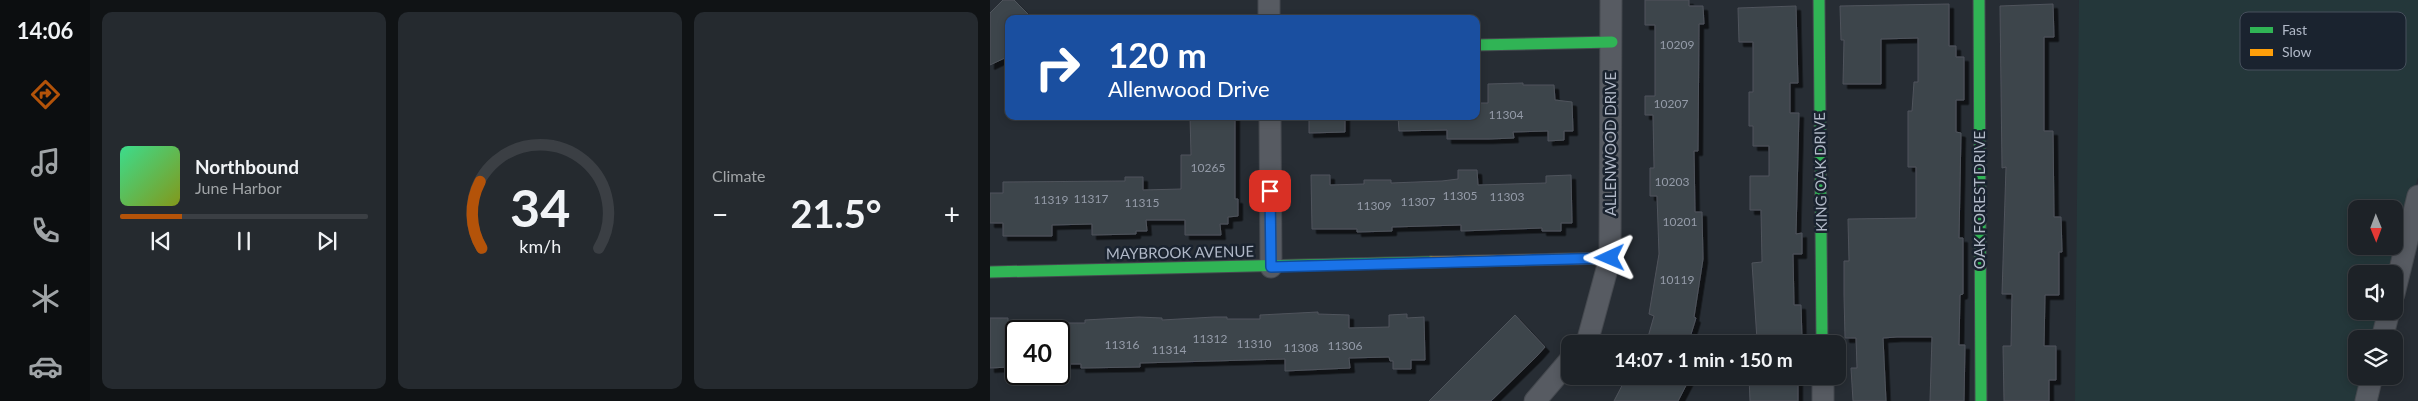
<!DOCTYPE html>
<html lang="en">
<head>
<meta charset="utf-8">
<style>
  body { margin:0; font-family:Lato,sans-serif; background:#252a2f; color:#f1f3f6; height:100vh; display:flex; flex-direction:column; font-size:19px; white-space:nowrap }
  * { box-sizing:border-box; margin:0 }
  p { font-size:16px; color:#a0a4a7 }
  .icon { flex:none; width:28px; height:28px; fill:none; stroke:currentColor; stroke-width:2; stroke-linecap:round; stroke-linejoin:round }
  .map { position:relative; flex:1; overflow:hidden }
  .side { display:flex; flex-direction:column; gap:12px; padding:12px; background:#101315; width:900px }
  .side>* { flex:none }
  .top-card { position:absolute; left:15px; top:15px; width:475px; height:105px; border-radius:10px; box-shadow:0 2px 8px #0003,0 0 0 1px #3b3f44; background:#1a4fa0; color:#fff; overflow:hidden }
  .needle { width:32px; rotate:179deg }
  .fabs { position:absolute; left:1358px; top:200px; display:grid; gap:10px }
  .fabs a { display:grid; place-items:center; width:55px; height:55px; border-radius:10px; background:#1d2227; box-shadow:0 2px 8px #0003,0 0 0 1px #3b3f44; font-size:25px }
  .speed { position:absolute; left:15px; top:320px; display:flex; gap:10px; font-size:25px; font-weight:700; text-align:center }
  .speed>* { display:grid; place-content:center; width:65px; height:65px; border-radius:50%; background:#1d2227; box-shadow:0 2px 8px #0003,0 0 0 1px #3b3f44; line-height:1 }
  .speed .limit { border:2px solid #111; border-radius:8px; background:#fff; color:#111 }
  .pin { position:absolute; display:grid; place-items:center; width:42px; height:42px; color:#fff; margin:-21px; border-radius:10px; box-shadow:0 2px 8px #0006 }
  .me { position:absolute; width:55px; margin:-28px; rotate:269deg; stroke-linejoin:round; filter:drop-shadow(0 0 4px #0008) }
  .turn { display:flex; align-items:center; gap:18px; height:105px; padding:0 20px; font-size:22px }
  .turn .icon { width:65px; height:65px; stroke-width:2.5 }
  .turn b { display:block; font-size:35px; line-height:42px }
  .big { font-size:38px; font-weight:700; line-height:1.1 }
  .side .card { flex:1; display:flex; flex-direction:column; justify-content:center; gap:8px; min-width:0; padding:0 18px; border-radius:10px; background:#252a2f }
  .side .dial { align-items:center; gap:0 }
  .dial svg { height:130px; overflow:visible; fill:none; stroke:#3b3f44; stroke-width:7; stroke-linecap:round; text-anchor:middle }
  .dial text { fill:#f1f3f6; stroke:none }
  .song { display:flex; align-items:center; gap:15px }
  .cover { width:60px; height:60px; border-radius:8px; background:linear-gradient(135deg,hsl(150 70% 55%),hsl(70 70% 35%)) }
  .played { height:5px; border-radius:2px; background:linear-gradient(90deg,#b45309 25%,#3b3f44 25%) }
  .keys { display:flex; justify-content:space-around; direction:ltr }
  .heat { display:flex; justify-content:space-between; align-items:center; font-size:28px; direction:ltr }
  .side .tiles { flex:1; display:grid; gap:12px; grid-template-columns:repeat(3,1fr) }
  .trip { position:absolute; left:571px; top:335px; width:285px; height:50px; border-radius:10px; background:#1d2227; box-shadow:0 2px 8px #0003,0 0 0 1px #3b3f44; font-weight:700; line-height:50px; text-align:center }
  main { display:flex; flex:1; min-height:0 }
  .tab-bar { display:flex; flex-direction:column; width:90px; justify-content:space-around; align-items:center; background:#0c0e10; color:#a0a4a7 }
  .tab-bar .icon { width:35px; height:35px }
  .tab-bar .selected { color:#b45309 }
  .tab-bar b { font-size:22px; color:#f1f3f6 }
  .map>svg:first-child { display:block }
  .green { fill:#24373a; fill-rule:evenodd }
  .building { fill:#3e444b; stroke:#4f545c; filter:url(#shadow) }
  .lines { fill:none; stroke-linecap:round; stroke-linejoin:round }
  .street-casing { stroke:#45494f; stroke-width:23 }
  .fast-casing { stroke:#45494f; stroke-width:13 }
  .slow-casing { stroke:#45494f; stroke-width:13 }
  .street { stroke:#575b62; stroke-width:21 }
  .fast { stroke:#30b455; stroke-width:11 }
  .slow { stroke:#ff9f0a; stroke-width:11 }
  .route-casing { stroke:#114b97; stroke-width:12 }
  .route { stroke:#1a73e8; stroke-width:9 }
  .labels { text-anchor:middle; stroke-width:5; stroke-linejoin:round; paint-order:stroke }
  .number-label { font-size:12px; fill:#949ba8 }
  .street-label { font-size:15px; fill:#b0b8c7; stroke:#1a232f }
  .key { fill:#1a232f; stroke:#47505d; stroke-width:1 }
  .key-label { font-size:14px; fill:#b0b8c7 }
</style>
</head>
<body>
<main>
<nav class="tab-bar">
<b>14:06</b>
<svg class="icon selected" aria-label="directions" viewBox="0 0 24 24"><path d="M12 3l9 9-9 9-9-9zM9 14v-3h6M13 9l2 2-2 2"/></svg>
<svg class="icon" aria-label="music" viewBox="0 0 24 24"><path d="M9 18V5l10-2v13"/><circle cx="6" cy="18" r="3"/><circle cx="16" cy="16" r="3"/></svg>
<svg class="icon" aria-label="phone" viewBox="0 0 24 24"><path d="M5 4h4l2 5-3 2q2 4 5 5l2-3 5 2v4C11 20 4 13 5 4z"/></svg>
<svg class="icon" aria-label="climate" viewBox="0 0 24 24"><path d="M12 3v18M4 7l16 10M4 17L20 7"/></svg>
<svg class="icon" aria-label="car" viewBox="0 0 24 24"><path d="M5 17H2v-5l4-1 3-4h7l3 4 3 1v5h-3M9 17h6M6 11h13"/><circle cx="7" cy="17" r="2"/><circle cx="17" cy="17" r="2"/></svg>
</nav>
<section class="side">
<div class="tiles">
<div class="card">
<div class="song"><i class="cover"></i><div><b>Northbound</b><p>June Harbor</p></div></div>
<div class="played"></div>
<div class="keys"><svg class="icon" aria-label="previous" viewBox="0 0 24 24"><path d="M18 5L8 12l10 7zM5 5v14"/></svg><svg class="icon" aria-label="pause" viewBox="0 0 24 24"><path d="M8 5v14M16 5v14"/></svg><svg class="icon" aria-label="next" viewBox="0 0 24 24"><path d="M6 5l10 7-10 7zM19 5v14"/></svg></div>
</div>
<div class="card dial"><svg viewBox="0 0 100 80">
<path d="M14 69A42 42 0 1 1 86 69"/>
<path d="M14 69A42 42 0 0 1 13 28" stroke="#b45309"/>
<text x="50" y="56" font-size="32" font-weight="700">34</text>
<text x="50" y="72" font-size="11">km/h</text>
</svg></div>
<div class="card"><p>Climate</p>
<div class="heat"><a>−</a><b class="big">21.5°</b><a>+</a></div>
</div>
</div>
</section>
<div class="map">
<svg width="1428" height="401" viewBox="0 0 1428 401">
  <defs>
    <filter id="shadow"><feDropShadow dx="4.5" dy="4.5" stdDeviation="0" flood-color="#0009"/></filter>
  </defs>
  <rect width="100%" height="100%" fill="#272d34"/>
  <path class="green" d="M1089,0H1428V177L1401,274H1366V311H1390L1383,339H1366V376H1372L1365,401H1085ZM1366,209H1404V246H1366Z"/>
  <g class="building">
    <polygon points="13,0 24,0 43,19 19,19 19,56 0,65 0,13"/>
    <polygon points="655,0 699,0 699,6 713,6 714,24 709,24 708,151 704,151 705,212 712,212 713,259 704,317 706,318 698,344 681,344 658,337 664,316 659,314 669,254 667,196 660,196 660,168 664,168 663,115 655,115 655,96 665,96 665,25 655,25"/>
    <polygon points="959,4 959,46 966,46 966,57 974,57 974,100 966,100 966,132 971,133 969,238 973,238 973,294 970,295 969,345 975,345 974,401 940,401 942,337 907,337 893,338 896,401 863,401 861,368 867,368 866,338 855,338 854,295 854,261 859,261 858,219 926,218 926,167 918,167 918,111 922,111 924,82 928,82 928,38 891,39 891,84 853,84 854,40 851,40 850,6"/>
    <polygon points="1063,4 1064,37 1054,37 1054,131 1063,131 1064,217 1071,217 1072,252 1069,252 1069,295 1055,295 1054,346 1066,346 1066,380 1059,380 1059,401 1014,401 1013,346 1021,346 1022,294 1012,294 1016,167 1012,168 1010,6"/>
    <polygon points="806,6 808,83 800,83 800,113 809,113 806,234 812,233 812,254 803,254 804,305 811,305 812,339 767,340 762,263 772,262 771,210 760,210 760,176 779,176 779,146 763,146 763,126 759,126 759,92 763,92 763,42 749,42 748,8"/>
    <polygon points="533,83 533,85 564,85 565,100 582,102 583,131 574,131 574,140 558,141 558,131 523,132 524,138 499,139 457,139 457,130 409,131 408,116 486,116 486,103 498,103 498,84"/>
    <polygon points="200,116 245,116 245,199 248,199 248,216 238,217 238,224 230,224 231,235 195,235 195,220 156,220 157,231 146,231 146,234 102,235 102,224 62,225 62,236 13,236 13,223 0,223 0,193 13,193 13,182 135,181 135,177 153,177 153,190 191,189 191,155 201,155"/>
    <polygon points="319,116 355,116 355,132 319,133"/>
    <polygon points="468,170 487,170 488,185 556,183 556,176 581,175 582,223 571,223 571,231 552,231 552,228 471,231 471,225 402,227 402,231 367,232 367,229 322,229 321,175 340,175 340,185 374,184 374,180 401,180 401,183 452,181 468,179"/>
    <polygon points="328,312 328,314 359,315 359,328 399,327 399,315 417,314 417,318 434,317 435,360 421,360 421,369 403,369 403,361 400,361 399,357 359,358 360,368 295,371 295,359 150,363 150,367 91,368 91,364 73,364 72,323 95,323 95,320 149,317 172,318 172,320 224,317 237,317 237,319 270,319 270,315"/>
    <polygon points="525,315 555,347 547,356 501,401 439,401"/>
    <polygon points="0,318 18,318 19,367 0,368"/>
    <polygon points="637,376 701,376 688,401 624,401"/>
    <polygon points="759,376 808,376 808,401 760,401"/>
  </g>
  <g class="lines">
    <g class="street-casing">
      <g id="street">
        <polyline points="279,0 279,19"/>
        <polyline points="280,116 281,267"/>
        <polyline points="1404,294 1428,196"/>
        <polyline points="1392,339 1399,311"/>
        <polyline points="595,344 598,339 620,258 621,0"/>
        <polyline points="833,376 833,401"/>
        <polyline points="545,401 580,360"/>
        <polyline points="1376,401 1382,376"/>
      </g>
    </g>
    <g class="fast-casing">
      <g id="fast">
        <polyline points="829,0 832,344"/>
        <polyline points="989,0 991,401"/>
        <polyline points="486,45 622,42"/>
        <polyline points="0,272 441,262"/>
      </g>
    </g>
    <g class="slow-casing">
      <polyline id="slow" points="441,262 620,258"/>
    </g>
    <use href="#street" class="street"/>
    <use href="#fast" class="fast"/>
    <use href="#slow" class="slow"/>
  </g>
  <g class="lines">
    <g class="route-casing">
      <polyline id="route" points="280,191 281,267 620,258"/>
    </g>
    <use href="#route" class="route"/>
  </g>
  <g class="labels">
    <g class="number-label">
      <text x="687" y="49">10209</text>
      <text x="681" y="108">10207</text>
      <text x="516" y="119">11304</text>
      <text x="218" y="172">10265</text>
      <text x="682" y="186">10203</text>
      <text x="470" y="200">11305</text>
      <text x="517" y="201">11303</text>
      <text x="101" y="203">11317</text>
      <text x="61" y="204">11319</text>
      <text x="428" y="206">11307</text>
      <text x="152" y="207">11315</text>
      <text x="384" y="210">11309</text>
      <text x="690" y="226">10201</text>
      <text x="687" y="284">10119</text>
      <text x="220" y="343">11312</text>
      <text x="264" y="348">11310</text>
      <text x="132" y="349">11316</text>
      <text x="355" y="350">11306</text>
      <text x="311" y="352">11308</text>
      <text x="179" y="354">11314</text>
    </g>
    <g class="street-label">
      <text transform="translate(621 144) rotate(-90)" y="5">ALLENWOOD DRIVE</text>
      <text transform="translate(831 172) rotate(-91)" y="5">KING OAK DRIVE</text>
      <text transform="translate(990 200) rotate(-90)" y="5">OAK FOREST DRIVE</text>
      <text transform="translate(190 253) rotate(-1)" y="5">MAYBROOK AVENUE</text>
    </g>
  </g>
  <rect x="1250" y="12" width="166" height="58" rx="8" class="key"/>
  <rect x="1260" y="27" width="23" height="6" fill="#30b455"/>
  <rect x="1260" y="49" width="23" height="7" fill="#ff9f0a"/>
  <g class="key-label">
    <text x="1292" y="35">Fast</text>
    <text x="1292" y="57">Slow</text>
  </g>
</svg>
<div class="fabs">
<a><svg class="needle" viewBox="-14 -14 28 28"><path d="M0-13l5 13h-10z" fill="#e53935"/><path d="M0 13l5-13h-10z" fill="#a0a4a7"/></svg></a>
<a><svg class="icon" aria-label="sound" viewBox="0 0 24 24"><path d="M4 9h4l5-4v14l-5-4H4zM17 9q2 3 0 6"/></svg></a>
<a><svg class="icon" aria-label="layers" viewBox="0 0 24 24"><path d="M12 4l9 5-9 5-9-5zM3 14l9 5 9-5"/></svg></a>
</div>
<div class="speed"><div class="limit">40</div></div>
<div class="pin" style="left:280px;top:191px;background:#d93025"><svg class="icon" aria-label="arrive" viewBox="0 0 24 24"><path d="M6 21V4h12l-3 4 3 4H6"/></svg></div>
<svg class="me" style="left:620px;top:258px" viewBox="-20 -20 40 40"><path d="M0-17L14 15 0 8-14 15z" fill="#1a73e8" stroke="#fff" stroke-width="4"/></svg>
<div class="trip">14:07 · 1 min · 150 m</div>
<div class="top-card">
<div class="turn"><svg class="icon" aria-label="right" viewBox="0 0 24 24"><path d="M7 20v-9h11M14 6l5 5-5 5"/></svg><div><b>120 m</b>Allenwood Drive</div></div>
</div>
</div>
</main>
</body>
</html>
